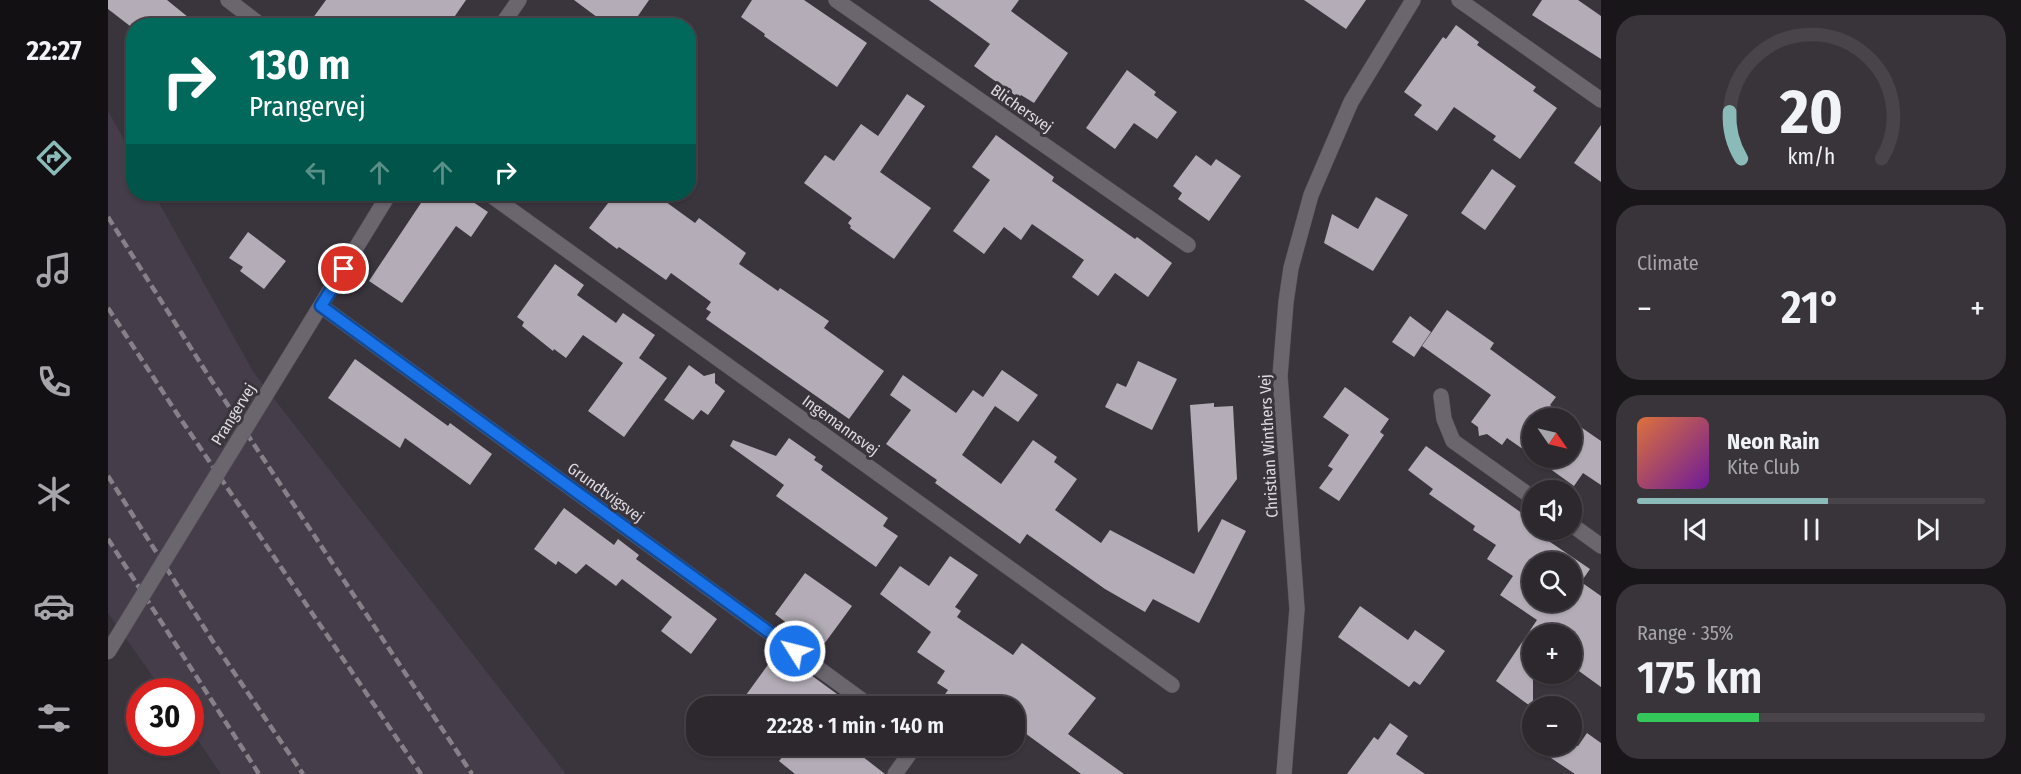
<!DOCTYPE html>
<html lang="en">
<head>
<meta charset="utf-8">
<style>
  body { margin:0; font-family:"Fira Sans Condensed",sans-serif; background:#38343a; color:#f1f3f6; height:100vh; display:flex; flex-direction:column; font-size:22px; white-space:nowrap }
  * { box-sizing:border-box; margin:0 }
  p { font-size:20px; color:#a6a6aa }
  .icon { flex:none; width:33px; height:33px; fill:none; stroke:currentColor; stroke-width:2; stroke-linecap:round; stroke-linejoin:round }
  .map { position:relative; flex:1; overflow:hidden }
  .panel { display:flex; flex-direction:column; gap:15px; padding:15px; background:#181619; width:420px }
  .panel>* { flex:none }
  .top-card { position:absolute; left:18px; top:18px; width:570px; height:183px; border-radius:24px; box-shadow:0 2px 4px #0004,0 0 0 2px #48444a; background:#00695c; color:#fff; overflow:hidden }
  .needle { width:39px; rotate:124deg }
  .tools { position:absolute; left:1414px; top:408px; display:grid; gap:12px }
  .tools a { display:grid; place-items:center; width:60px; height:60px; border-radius:50%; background:#2c282e; box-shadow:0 2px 4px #0004,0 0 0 2px #48444a; font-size:30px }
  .speed { position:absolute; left:18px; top:678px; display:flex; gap:12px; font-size:30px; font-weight:700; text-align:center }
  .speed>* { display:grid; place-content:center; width:78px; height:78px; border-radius:50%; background:#2c282e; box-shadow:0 2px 4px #0004,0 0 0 2px #48444a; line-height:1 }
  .speed .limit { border:9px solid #d22; background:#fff; color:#111 }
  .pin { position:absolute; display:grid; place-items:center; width:51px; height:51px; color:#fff; margin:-26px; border:3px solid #fff; border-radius:50%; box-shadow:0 2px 6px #0007 }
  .me { position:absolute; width:66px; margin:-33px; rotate:306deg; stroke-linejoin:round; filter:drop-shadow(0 0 4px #0008) }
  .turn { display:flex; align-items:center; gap:21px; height:126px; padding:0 24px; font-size:27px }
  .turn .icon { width:78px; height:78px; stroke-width:2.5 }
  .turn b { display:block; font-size:42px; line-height:51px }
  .lanes { display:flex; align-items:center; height:57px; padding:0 24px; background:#0003; justify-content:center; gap:30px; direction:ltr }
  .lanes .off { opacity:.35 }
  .big { font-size:45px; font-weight:600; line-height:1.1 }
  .panel .tile { flex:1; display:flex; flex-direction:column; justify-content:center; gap:9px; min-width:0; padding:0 21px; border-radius:24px; background:#38343a }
  .panel .dial { align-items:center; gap:0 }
  .dial svg { height:156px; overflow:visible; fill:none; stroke:#48444a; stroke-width:7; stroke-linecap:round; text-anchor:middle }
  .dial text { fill:#f1f3f6; stroke:none }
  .song { display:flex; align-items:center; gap:18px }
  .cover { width:72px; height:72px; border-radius:9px; background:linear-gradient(135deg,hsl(20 70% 55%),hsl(280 70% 35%)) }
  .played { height:6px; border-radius:3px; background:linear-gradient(90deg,#8bbbb9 55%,#48444a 55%) }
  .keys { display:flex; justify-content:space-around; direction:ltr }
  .heat { display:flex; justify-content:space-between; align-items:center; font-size:33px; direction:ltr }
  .charge { height:9px; border-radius:4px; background:linear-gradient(90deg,#34c759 35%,#48444a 0) }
  .trip { position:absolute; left:578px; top:696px; width:339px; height:60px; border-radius:24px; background:#2c282e; box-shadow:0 2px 4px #0004,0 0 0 2px #48444a; font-weight:600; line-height:60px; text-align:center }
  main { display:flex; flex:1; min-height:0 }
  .menu { display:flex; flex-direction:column; width:108px; justify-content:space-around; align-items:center; background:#121012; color:#a6a6aa }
  .menu .icon { width:42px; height:42px }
  .menu .active { color:#8bbbb9 }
  .menu b { font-size:27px; color:#f1f3f6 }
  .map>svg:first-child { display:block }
  .built { fill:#463d4a }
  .building { fill:#b4adb7; fill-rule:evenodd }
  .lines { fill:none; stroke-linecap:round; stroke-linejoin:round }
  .minor-casing { stroke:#565159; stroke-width:16 }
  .minor { stroke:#6b656e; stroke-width:15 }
  .rail { stroke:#868188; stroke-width:4.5; stroke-dasharray:9 4.5; stroke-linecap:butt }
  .minor-bridge-casing { stroke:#565159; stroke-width:16; stroke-linecap:butt }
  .minor-bridge { stroke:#6b656e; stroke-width:15 }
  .route-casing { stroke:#114b97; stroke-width:15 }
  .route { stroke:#1a73e8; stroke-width:10 }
  .labels { text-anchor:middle; stroke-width:6; stroke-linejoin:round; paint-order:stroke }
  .street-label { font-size:16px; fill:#dfdbe0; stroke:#3a353d }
</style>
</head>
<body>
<main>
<nav class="menu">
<b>22:27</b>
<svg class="icon active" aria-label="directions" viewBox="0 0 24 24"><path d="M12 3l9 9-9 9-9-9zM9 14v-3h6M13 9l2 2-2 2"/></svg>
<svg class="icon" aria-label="music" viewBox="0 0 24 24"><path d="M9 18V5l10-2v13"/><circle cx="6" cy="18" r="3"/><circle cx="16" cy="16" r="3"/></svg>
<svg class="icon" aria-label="phone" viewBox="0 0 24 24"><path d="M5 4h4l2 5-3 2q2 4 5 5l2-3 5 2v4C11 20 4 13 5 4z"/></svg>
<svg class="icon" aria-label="climate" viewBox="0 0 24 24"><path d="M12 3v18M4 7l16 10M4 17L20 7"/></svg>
<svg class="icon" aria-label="car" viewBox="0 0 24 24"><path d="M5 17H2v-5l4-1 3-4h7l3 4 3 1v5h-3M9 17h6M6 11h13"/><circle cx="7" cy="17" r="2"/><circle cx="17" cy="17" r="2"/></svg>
<svg class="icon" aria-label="filters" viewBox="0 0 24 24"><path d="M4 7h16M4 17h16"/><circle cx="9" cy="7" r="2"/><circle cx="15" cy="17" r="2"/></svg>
</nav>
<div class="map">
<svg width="1493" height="774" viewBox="0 0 1493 774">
  <rect width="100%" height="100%" fill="#3a353d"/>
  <polygon class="built" points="0,111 25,156 26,194 46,194 146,373 458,774 113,774 83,730 82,692 55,691 0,613"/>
  <g class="building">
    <polygon points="0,0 59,0 91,26 22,26 0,9"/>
    <polygon points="218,0 358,0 340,26 199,26"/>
    <polygon points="466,0 541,0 523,26 501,26"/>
    <polygon points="644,0 696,0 759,43 729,87 656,36 657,34 633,17"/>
    <polygon points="821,0 911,0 903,11 960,53 926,103 913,95 911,98 866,66 882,44"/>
    <polygon points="1196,0 1258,0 1238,29"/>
    <polygon points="1434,0 1470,0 1493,16 1493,59 1424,15"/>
    <polygon points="1348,25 1371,42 1369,45 1428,87 1425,91 1449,108 1412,159 1385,140 1388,136 1346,107 1329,131 1306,115 1314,105 1296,92 1335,37 1338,39"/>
    <polygon points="1019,70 1048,92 1046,95 1069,112 1049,139 1026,123 1007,149 978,128"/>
    <polygon points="799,94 817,106 772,172 823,208 786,259 742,228 743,226 740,223 744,218 696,183 717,155 726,161 753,124 770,136"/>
    <polygon points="1493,125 1493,182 1466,163"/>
    <polygon points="888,135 946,177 944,181 1027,239 1029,237 1064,263 1040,297 1007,273 990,296 964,277 976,260 924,224 913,240 896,227 876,254 845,231 882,180 864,167"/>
    <polygon points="1088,155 1103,166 1108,159 1133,176 1101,221 1070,199 1074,193 1065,186"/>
    <polygon points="1384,169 1408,186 1377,230 1353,213"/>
    <polygon points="319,194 353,194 380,212 363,237 348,226 294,303 261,281"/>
    <polygon points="507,194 547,194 587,223 591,218 638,253 631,264 670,291 672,288 721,321 716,328 776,371 741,419 598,319 603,312 598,309 603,302 563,273 558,280 511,247 509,249 481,228"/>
    <polygon points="1268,197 1300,215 1265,271 1216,243 1224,214 1250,229"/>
    <polygon points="140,232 178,261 156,289 132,271 135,267 121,258"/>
    <polygon points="447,264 476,285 469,295 508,323 515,313 547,335 531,358 559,378 516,437 480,411 515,363 475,335 458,358 446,349 445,351 414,326 416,322 409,317"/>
    <polygon points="1339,310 1386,343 1382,349 1448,397 1442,405 1461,418 1425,418 1425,456 1399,438 1394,445 1379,434 1371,436 1370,427 1363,422 1383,395 1314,346"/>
    <polygon points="1302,316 1323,332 1306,357 1284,342"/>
    <polygon points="247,359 340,426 342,423 384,454 362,485 297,438 292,448 220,398"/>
    <polygon points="1030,361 1069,379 1044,430 997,407 1009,383 1018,387"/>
    <polygon points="581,365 596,376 607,373 607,383 617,391 600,415 593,410 585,420 556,400"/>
    <polygon points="894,370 930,395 910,422 887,406 854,455 893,484 925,440 949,457 946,462 969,479 947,510 993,543 1002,530 1086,574 1114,519 1138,531 1091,623 1045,599 1037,612 997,589 919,534 912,544 827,483 829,480 778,444 803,410 782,395 795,375 848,413 865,390 875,397"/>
    <polygon points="1237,387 1281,419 1272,432 1276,435 1231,501 1211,488 1225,469 1220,466 1241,435 1215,417"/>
    <polygon points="1106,403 1106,407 1125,406 1129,479 1090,533 1082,405"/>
    <polygon points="1464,421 1493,441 1493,485 1475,473 1466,486 1427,458 1464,458"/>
    <polygon points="681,438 708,457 706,460 715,466 713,470 780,518 775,526 790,536 768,567 668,496 676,485 622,446 625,440 668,456"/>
    <path d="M1318,446L1421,518L1417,525L1482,569L1473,582L1493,596V687L1464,666V634H1425V708L1388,681L1429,620L1392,595L1405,576L1379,559L1388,545L1365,530L1367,526L1321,494L1325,489L1300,470ZM1425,562H1464V602H1425Z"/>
    <polygon points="456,508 506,545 510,539 531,555 528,559 609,619 583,654 553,631 564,617 514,579 508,586 478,564 468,574 450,561 448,565 426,549"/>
    <polygon points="842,556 870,575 847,607 853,611 849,617 905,655 914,643 988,698 960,734 1016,774 973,774 906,725 906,706 880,706 874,702 871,706 829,706 840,690 829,683 837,671 809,652 823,632 772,594 792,566 821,586"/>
    <polygon points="697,573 744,606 708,655 681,635 685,628 667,614"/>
    <polygon points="1252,606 1300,640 1307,630 1337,651 1312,685 1306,681 1301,687 1230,637"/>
    <polygon points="670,651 729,694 720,706 654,706 638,695"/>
    <polygon points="1282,723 1300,736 1288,754 1317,774 1239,774 1266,737 1270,740"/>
    <polygon points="1479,733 1493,743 1493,774 1467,774 1425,746 1470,746"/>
    <polygon points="683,746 741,746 777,774 687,774 671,761"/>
  </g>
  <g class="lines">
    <g class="minor-casing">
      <g id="minor">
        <polyline points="120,0 154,26"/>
        <polyline points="728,0 1080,245"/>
        <polyline points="1351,0 1493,100"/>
        <polyline points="393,26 411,0"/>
        <polyline points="381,194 1064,685"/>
        <polyline points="213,306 762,706"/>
        <polyline points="188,346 281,194"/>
        <polyline points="1333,396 1336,419 1345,441 1425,498"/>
        <polyline points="1464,525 1493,546"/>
        <polyline points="787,774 807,746"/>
        <polyline points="1176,774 1189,609 1172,376 1178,302 1183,268 1203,195 1243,102 1305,0"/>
      </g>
    </g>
    <use href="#minor" class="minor"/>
    <g class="rail">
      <polyline points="0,217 100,375 364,774"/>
      <polyline points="0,308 70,415 313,774"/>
      <polyline points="0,476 104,640 195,774"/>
      <polyline points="0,539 151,774"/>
    </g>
    <g class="minor-bridge-casing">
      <polyline id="minor-bridge" points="0,652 188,346"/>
    </g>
    <use href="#minor-bridge" class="minor-bridge"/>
  </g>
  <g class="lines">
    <g class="route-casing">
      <polyline id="route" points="236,269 213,306 687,651"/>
    </g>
    <use href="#route" class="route"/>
  </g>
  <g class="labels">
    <g class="street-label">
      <text transform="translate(914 108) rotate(35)" y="6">Blichersvej</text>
      <text transform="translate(125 414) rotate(-58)" y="6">Prangervej</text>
      <text transform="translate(733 425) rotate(36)" y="6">Ingemannsvej</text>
      <text transform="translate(1160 446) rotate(-93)" y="6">Christian Winthers Vej</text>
      <text transform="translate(498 492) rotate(36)" y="6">Grundtvigsvej</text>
    </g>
  </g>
</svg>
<div class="tools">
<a><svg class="needle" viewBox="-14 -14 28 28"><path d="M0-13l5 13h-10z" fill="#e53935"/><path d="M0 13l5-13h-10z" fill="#a6a6aa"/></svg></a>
<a><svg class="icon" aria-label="sound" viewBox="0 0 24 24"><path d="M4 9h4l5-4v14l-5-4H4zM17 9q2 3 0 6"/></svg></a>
<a><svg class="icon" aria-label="search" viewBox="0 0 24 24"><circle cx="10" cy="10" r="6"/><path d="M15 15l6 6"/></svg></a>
<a>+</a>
<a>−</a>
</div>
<div class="speed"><div class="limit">30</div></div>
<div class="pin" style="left:236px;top:269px;background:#d93025"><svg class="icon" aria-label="arrive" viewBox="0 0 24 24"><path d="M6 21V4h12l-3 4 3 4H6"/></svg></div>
<svg class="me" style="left:687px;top:651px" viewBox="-20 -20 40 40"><circle r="17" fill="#1a73e8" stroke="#fff" stroke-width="3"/><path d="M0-11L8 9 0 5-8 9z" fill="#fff"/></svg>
<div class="trip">22:28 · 1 min · 140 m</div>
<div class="top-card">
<div class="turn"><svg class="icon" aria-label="right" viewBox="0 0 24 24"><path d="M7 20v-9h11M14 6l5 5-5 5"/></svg><div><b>130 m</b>Prangervej</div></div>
<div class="lanes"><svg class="icon off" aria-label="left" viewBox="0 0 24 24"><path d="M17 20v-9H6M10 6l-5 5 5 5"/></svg><svg class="icon off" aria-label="ahead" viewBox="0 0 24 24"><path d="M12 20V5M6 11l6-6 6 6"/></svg><svg class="icon off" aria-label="ahead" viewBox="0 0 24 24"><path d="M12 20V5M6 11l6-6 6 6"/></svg><svg class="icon" aria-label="right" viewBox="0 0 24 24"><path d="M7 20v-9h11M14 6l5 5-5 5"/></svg></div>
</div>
</div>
<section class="panel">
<div class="tile dial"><svg viewBox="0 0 100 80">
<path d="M14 69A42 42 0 1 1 86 69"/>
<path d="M14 69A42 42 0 0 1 8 45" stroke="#8bbbb9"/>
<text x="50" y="56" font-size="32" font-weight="700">20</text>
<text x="50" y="72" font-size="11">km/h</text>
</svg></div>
<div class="tile"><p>Climate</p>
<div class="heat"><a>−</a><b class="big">21°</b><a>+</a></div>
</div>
<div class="tile">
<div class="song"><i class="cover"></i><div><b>Neon Rain</b><p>Kite Club</p></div></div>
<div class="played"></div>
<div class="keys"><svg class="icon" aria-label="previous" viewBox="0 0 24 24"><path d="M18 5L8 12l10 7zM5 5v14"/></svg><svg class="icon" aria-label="pause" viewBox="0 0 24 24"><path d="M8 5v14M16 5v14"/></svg><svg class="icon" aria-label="next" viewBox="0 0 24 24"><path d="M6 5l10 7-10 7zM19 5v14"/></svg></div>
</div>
<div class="tile"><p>Range · 35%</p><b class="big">175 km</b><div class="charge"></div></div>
</section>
</main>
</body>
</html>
